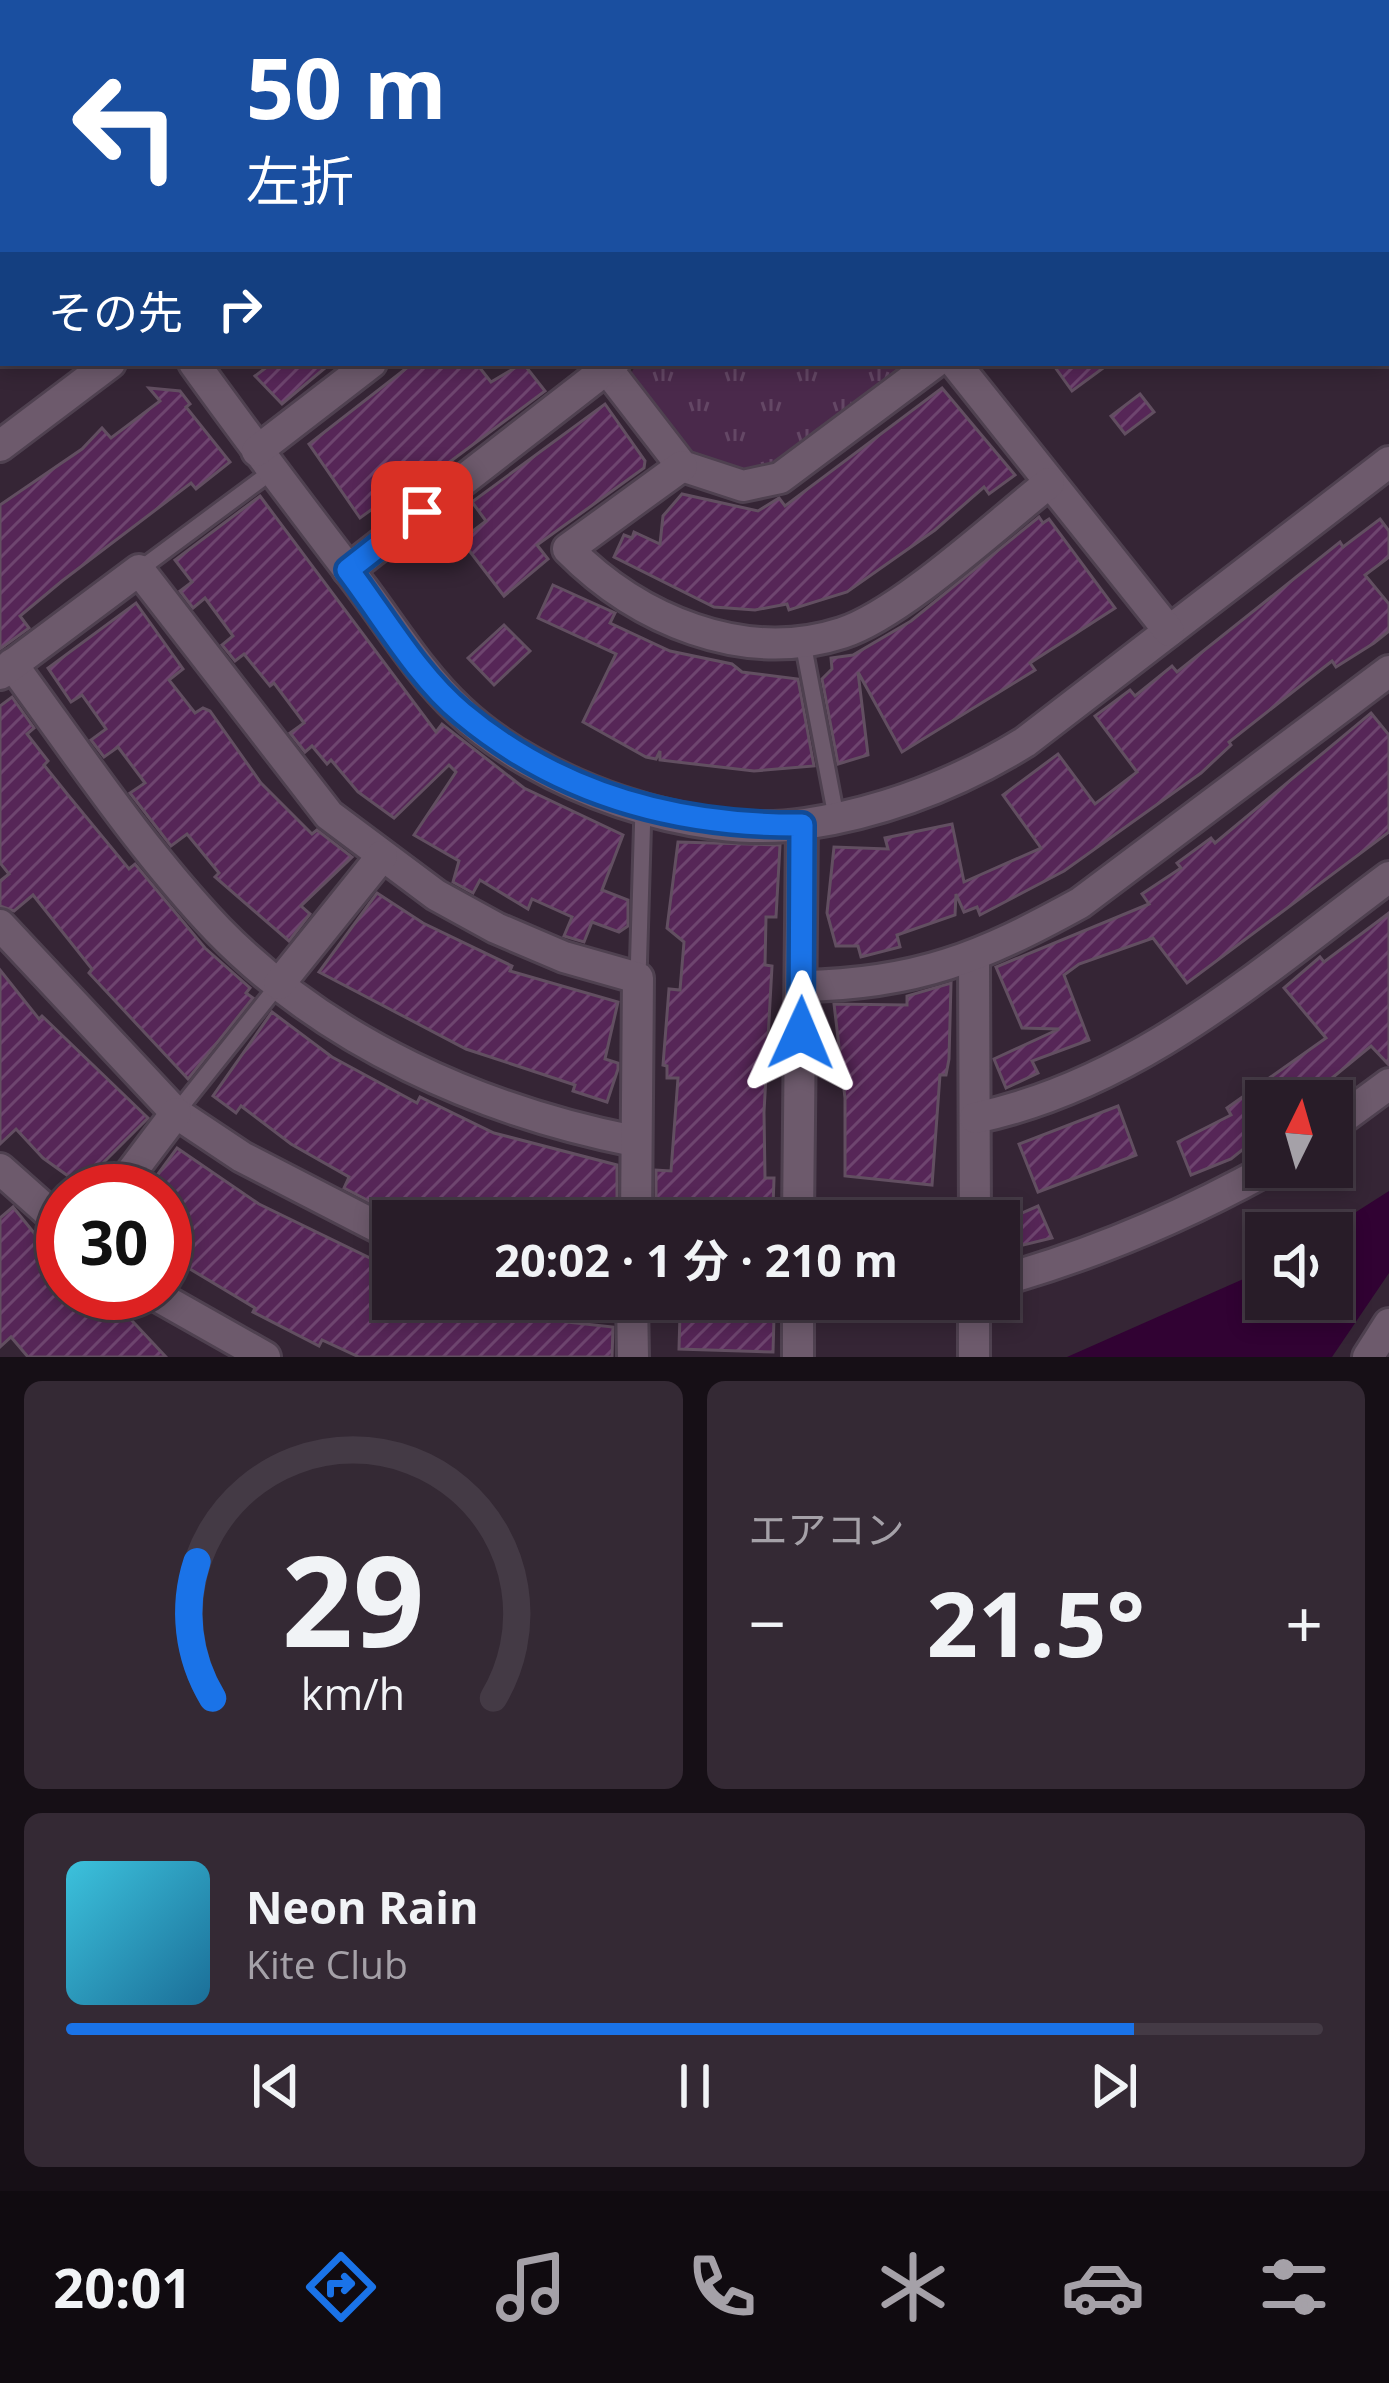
<!DOCTYPE html>
<html lang="ja">
<head>
<meta charset="utf-8">
<style>
  body { margin:0; font-family:"Open Sans","Noto Sans JP",sans-serif; background:#342934; color:#f1f3f6; height:100vh; display:flex; flex-direction:column; font-size:45px; white-space:nowrap }
  * { box-sizing:border-box; margin:0 }
  p { font-size:39px; color:#a5a1a8 }
  .icon { flex:none; width:66px; height:66px; fill:none; stroke:currentColor; stroke-width:2; stroke-linecap:round; stroke-linejoin:round }
  .map { position:relative; height:1357px; overflow:hidden }
  .side { display:flex; flex-direction:column; gap:24px; padding:24px; background:#160f16; flex:1 }
  .side>* { flex:none }
  .top-card { position:absolute; left:0px; top:0px; width:1389px; height:366px; box-shadow:0 6px 18px #0003,0 0 0 3px #443a45; background:#1a4fa0; color:#fff; overflow:hidden }
  .needle { width:78px; rotate:5deg }
  .controls { position:absolute; left:1245px; top:1080px; display:grid; gap:24px }
  .controls a { display:grid; place-items:center; width:108px; height:108px; border-radius:0px; background:#281c28; box-shadow:0 6px 18px #0003,0 0 0 3px #443a45; font-size:60px }
  .speed { position:absolute; left:36px; top:1164px; display:flex; gap:24px; font-size:60px; font-weight:700; text-align:center }
  .speed>* { display:grid; place-content:center; width:156px; height:156px; border-radius:50%; background:#281c28; box-shadow:0 6px 18px #0003,0 0 0 3px #443a45; line-height:1 }
  .speed .limit { border:18px solid #d22; background:#fff; color:#111 }
  .pin { position:absolute; display:grid; place-items:center; width:102px; height:102px; color:#fff; margin:-51px; border-radius:24px; box-shadow:0 6px 18px #0006 }
  .me { position:absolute; width:132px; margin:-66px; rotate:1deg; stroke-linejoin:round; filter:drop-shadow(0 0 9px #0008) }
  .turn { display:flex; align-items:center; gap:42px; height:252px; padding:0 48px; font-size:54px }
  .turn .icon { width:156px; height:156px; stroke-width:2.5 }
  .turn b { display:block; font-size:84px; line-height:102px }
  .then { display:flex; align-items:center; height:114px; padding:0 48px; background:#0003; gap:24px; font-size:45px }
  .big { font-size:90px; font-weight:700; line-height:1.1 }
  .side .card { flex:1; display:flex; flex-direction:column; justify-content:center; gap:18px; min-width:0; padding:0 42px; border-radius:18px; background:#342934 }
  .side .dial { align-items:center; gap:0 }
  .dial svg { height:312px; overflow:visible; fill:none; stroke:#443a45; stroke-width:7; stroke-linecap:round; text-anchor:middle }
  .dial text { fill:#f1f3f6; stroke:none }
  .song { display:flex; align-items:center; gap:36px }
  .cover { width:144px; height:144px; border-radius:18px; background:linear-gradient(135deg,hsl(190 70% 55%),hsl(200 70% 35%)) }
  .played { height:12px; border-radius:6px; background:linear-gradient(90deg,#1a73e8 85%,#443a45 85%) }
  .keys { display:flex; justify-content:space-around; direction:ltr }
  .heat { display:flex; justify-content:space-between; align-items:center; font-size:66px; direction:ltr }
  .side .tiles { flex:1; display:grid; gap:24px; grid-template-columns:1fr 1fr }
  .card:last-child { grid-column:span 2 }
  .trip { position:absolute; left:372px; top:1200px; width:648px; height:120px; border-radius:0px; background:#281c28; box-shadow:0 6px 18px #0003,0 0 0 3px #443a45; font-weight:700; line-height:120px; text-align:center }
  .tabs { display:flex; height:192px; justify-content:space-around; align-items:center; background:#100b10; color:#a5a1a8 }
  .tabs .icon { width:84px; height:84px }
  .tabs .on { color:#1a73e8 }
  .tabs b { font-size:54px; color:#f1f3f6 }
  .map>svg:first-child { display:block }
  .park { fill:url(#park-tufts) }
  .water { fill:#310233 }
  .building { fill:url(#building-hatch); stroke:#624f61; stroke-width:3 }
  .lines { fill:none; stroke-linecap:round; stroke-linejoin:round }
  .lane-casing { stroke:#4f4150; stroke-width:21 }
  .street-casing { stroke:#4f4150; stroke-width:36 }
  .secondary-casing { stroke:#4f4150; stroke-width:36 }
  .lane { stroke:#6d5a6c; stroke-width:15 }
  .street { stroke:#6d5a6c; stroke-width:30 }
  .secondary { stroke:#6d5a6c; stroke-width:30 }
  .route-casing { stroke:#114b97; stroke-width:30 }
  .route { stroke:#1a73e8; stroke-width:21 }
</style>
</head>
<body>
<div class="map">
<svg width="1389" height="1357" viewBox="0 0 1389 1357">
  <defs>
    <pattern id="park-tufts" width="24" height="20" patternUnits="userSpaceOnUse" patternTransform="scale(3)"><rect width="24" height="20" fill="#4a294b"/><path d="M3 7l-1-3M5 7V3M7 7l1-3M15 17l-1-3M17 17v-4M19 17l1-3" fill="none" stroke="#644765"/></pattern>
    <pattern id="building-hatch" width="6" height="6" patternUnits="userSpaceOnUse" patternTransform="scale(3)"><rect width="6" height="6" fill="#562657"/><path d="M-1 1l2-2M0 6l6-6M5 7l2-2" fill="none" stroke="#6e456f"/></pattern>
  </defs>
  <rect width="100%" height="100%" fill="#352535"/>
  <path class="park" d="M637,363H911L779,462C701,490 669,432 628,379Z"/>
  <polygon class="water" points="1389,1191 1389,1273 1332,1357 1067,1357 1266,1269 1266,1299 1332,1299 1332,1233 1323,1233"/>
  <g class="building">
    <polygon points="272,363 331,363 282,404 255,376"/>
    <polygon points="413,363 476,363 491,382 523,363 545,391 420,484 415,478 360,518 309,444"/>
    <polygon points="1052,363 1110,363 1072,391"/>
    <polygon points="149,388 180,391 190,404 186,407 230,462 196,489 191,483 62,581 20,616 29,628 0,649 0,505 82,449 102,428 111,438 160,401"/>
    <polygon points="942,388 1015,475 989,494 984,487 935,530 847,592 789,610 787,604 755,610 714,607 614,557 624,535 632,538 634,532 660,544 663,516 682,494 758,511 779,498 785,506"/>
    <polygon points="1140,394 1154,412 1125,434 1111,416"/>
    <polygon points="605,404 645,461 644,468 537,545 548,559 504,596 461,540 486,521 472,502"/>
    <polygon points="260,496 436,732 442,724 524,788 623,835 602,890 628,900 628,926 619,932 592,922 584,942 564,936 572,917 532,899 528,909 480,880 473,893 453,882 459,861 414,835 456,772 449,765 394,818 358,792 331,760 327,764 312,746 305,752 290,733 304,723 274,683 270,686 244,654 235,661 222,645 233,636 205,598 193,608 180,591 192,582 175,560"/>
    <polygon points="1039,517 1043,523 1049,519 1115,608 1030,663 1035,670 902,752 858,672 868,755 838,764 822,679 832,669 831,658 853,655 911,621"/>
    <polygon points="1380,519 1389,531 1389,557 1365,575 1389,604 1389,631 1374,643 1336,667 1332,661 1229,742 1231,745 1201,773 1064,871 980,915 977,907 964,912 956,894 955,915 897,935 900,947 861,957 858,946 836,946 827,913 834,847 888,849 885,838 952,824 964,882 1041,848 1003,795 1058,754 1095,804 1137,772 1095,716 1130,690 1135,696 1172,666 1177,672 1340,542 1343,547"/>
    <polygon points="553,585 615,613 610,623 670,651 732,664 742,672 798,679 814,766 754,771 660,760 660,751 656,759 646,757 583,722 616,654 538,618"/>
    <polygon points="136,603 183,669 169,680 195,713 203,708 210,711 261,783 312,834 317,830 352,857 301,906 310,914 289,941 215,877 219,873 187,834 171,846 130,793 145,783 118,747 104,757 91,740 106,729 82,695 71,702 48,668"/>
    <polygon points="504,625 530,651 494,685 468,658"/>
    <polygon points="12,697 34,728 27,734 48,761 44,765 68,795 129,869 135,864 205,948 250,988 246,993 253,998 188,1079 89,973 92,969 33,895 14,911 0,906 0,881 9,874 0,863 0,706"/>
    <polygon points="1371,713 1389,735 1389,832 1187,983 1153,938 1079,964 1064,975 1089,1040 1032,1061 1038,1073 1006,1088 994,1059 1059,1029 1022,1028 996,967 1149,904 1142,894 1181,868 1177,863 1211,838 1215,843"/>
    <polygon points="678,842 780,845 776,917 766,917 765,965 772,966 764,1112 765,1178 774,1178 773,1207 678,1202 677,1221 656,1221 656,1170 671,1171 678,1078 667,1078 667,1066 663,1065 669,989 680,990 684,942 667,928"/>
    <polygon points="377,893 423,923 512,966 510,971 618,1002 605,1059 618,1063 618,1069 607,1102 573,1091 575,1085 466,1049 319,972"/>
    <polygon points="1389,913 1389,1065 1371,1046 1304,1101 1266,1101 1266,1131 1231,1159 1191,1175 1178,1142 1231,1115 1227,1108 1326,1038 1284,988 1320,957 1324,962"/>
    <polygon points="0,970 39,1019 42,1016 148,1118 103,1163 110,1168 89,1191 43,1158 16,1129 0,1144"/>
    <polygon points="951,983 949,1059 946,1075 940,1075 932,1185 845,1176 845,1098 834,1004 907,1005 907,996"/>
    <polygon points="272,1012 332,1057 417,1103 420,1097 494,1133 617,1165 617,1221 450,1221 399,1202 394,1214 344,1188 349,1177 291,1144 241,1106 236,1113 213,1096"/>
    <polygon points="1118,1106 1136,1155 1038,1192 1019,1144"/>
    <polygon points="177,1148 259,1204 380,1263 377,1268 393,1276 393,1299 486,1299 567,1322 613,1327 612,1357 359,1357 322,1340 319,1346 253,1312 255,1308 165,1254 165,1184 155,1178"/>
    <polygon points="1038,1206 1052,1238 999,1251 999,1223"/>
    <polygon points="13,1207 47,1249 51,1245 63,1259 63,1293 106,1293 166,1357 28,1357 11,1337 0,1347 0,1218"/>
    <polygon points="680,1314 774,1317 773,1352 679,1349"/>
  </g>
  <g class="lines">
    <g class="lane-casing">
      <g id="lane">
        <polyline points="75,3 79,0"/>
        <polyline points="1353,3 1357,0"/>
        <polyline points="0,58 3,56"/>
        <polyline points="139,570 271,472"/>
        <polyline points="802,638 836,816"/>
        <polyline points="638,978 643,809"/>
        <polyline points="176,1113 279,984"/>
      </g>
    </g>
    <g class="street-casing">
      <g id="street">
        <polyline points="133,0 135,3"/>
        <polyline points="719,0 721,3"/>
        <polyline points="1274,0 1277,3"/>
        <polyline points="316,3 320,0"/>
        <polyline points="1386,94 1389,91"/>
        <polyline points="1386,146 1389,150"/>
        <path d="M194,363C249,440 306,514 363,589C393,629 422,676 459,710C539,786 695,841 805,824C884,812 957,784 1025,742L1389,462"/>
        <polyline points="955,363 1169,631"/>
        <polyline points="607,369 682,466 743,486 780,478 934,363"/>
        <polyline points="257,451 371,363"/>
        <path d="M682,466L568,549C637,619 743,665 842,633C901,614 997,524 1049,483"/>
        <polyline points="348,570 614,363"/>
        <path d="M12,664C78,754 141,849 218,930C328,1043 482,1111 634,1141"/>
        <polyline points="0,674 139,570 329,815 436,895 496,928 564,957 638,978 636,1221"/>
        <polyline points="0,925 176,1113 242,1157 393,1235"/>
        <polyline points="974,959 975,1221"/>
        <polyline points="279,984 382,856"/>
        <path d="M802,986C917,984 982,957 1080,903L1389,671"/>
        <path d="M975,1118C1137,1084 1260,973 1389,877"/>
        <polyline points="1332,1126 1389,1084"/>
        <polyline points="0,1169 63,1225"/>
        <polyline points="117,1191 176,1113"/>
        <polyline points="798,1221 802,825"/>
        <path d="M999,1281C1094,1254 1186,1215 1272,1167"/>
        <polyline points="152,1293 265,1357"/>
        <polyline points="632,1299 633,1357"/>
        <polyline points="798,1299 798,1357"/>
        <polyline points="974,1357 974,1299"/>
        <polyline points="1368,1357 1389,1324"/>
      </g>
    </g>
    <g class="secondary-casing">
      <g id="secondary">
        <polyline points="582,3 586,0"/>
        <polyline points="0,104 3,108"/>
        <polyline points="0,446 110,363"/>
      </g>
    </g>
    <use href="#lane" class="lane"/>
    <use href="#street" class="street"/>
    <use href="#secondary" class="secondary"/>
  </g>
  <g class="lines">
    <g class="route-casing">
      <path id="route" d="M422,512L348,570C383,616 417,676 462,713C560,795 677,826 802,825L801,1033"/>
    </g>
    <use href="#route" class="route"/>
  </g>
</svg>
<div class="controls">
<a><svg class="needle" viewBox="-14 -14 28 28"><path d="M0-13l5 13h-10z" fill="#e53935"/><path d="M0 13l5-13h-10z" fill="#a5a1a8"/></svg></a>
<a><svg class="icon" aria-label="sound" viewBox="0 0 24 24"><path d="M4 9h4l5-4v14l-5-4H4zM17 9q2 3 0 6"/></svg></a>
</div>
<div class="speed"><div class="limit">30</div></div>
<div class="pin" style="left:422px;top:512px;background:#d93025"><svg class="icon" aria-label="arrive" viewBox="0 0 24 24"><path d="M6 21V4h12l-3 4 3 4H6"/></svg></div>
<svg class="me" style="left:801px;top:1033px" viewBox="-20 -20 40 40"><path d="M0-17L14 15 0 8-14 15z" fill="#1a73e8" stroke="#fff" stroke-width="4"/></svg>
<div class="trip">20:02 · 1 分 · 210 m</div>
<div class="top-card">
<div class="turn"><svg class="icon" aria-label="left" viewBox="0 0 24 24"><path d="M17 20v-9H6M10 6l-5 5 5 5"/></svg><div><b>50 m</b>左折</div></div>
<div class="then">その先<svg class="icon" aria-label="right" viewBox="0 0 24 24"><path d="M7 20v-9h11M14 6l5 5-5 5"/></svg></div>
</div>
</div>
<section class="side">
<div class="tiles">
<div class="card dial"><svg viewBox="0 0 100 80">
<path d="M14 69A42 42 0 1 1 86 69"/>
<path d="M14 69A42 42 0 0 1 10 34" stroke="#1a73e8"/>
<text x="50" y="56" font-size="32" font-weight="700">29</text>
<text x="50" y="72" font-size="11">km/h</text>
</svg></div>
<div class="card"><p>エアコン</p>
<div class="heat"><a>−</a><b class="big">21.5°</b><a>+</a></div>
</div>
<div class="card">
<div class="song"><i class="cover"></i><div><b>Neon Rain</b><p>Kite Club</p></div></div>
<div class="played"></div>
<div class="keys"><svg class="icon" aria-label="previous" viewBox="0 0 24 24"><path d="M18 5L8 12l10 7zM5 5v14"/></svg><svg class="icon" aria-label="pause" viewBox="0 0 24 24"><path d="M8 5v14M16 5v14"/></svg><svg class="icon" aria-label="next" viewBox="0 0 24 24"><path d="M6 5l10 7-10 7zM19 5v14"/></svg></div>
</div>
</div>
</section>
<nav class="tabs">
<b>20:01</b>
<svg class="icon on" aria-label="directions" viewBox="0 0 24 24"><path d="M12 3l9 9-9 9-9-9zM9 14v-3h6M13 9l2 2-2 2"/></svg>
<svg class="icon" aria-label="music" viewBox="0 0 24 24"><path d="M9 18V5l10-2v13"/><circle cx="6" cy="18" r="3"/><circle cx="16" cy="16" r="3"/></svg>
<svg class="icon" aria-label="phone" viewBox="0 0 24 24"><path d="M5 4h4l2 5-3 2q2 4 5 5l2-3 5 2v4C11 20 4 13 5 4z"/></svg>
<svg class="icon" aria-label="climate" viewBox="0 0 24 24"><path d="M12 3v18M4 7l16 10M4 17L20 7"/></svg>
<svg class="icon" aria-label="car" viewBox="0 0 24 24"><path d="M5 17H2v-5l4-1 3-4h7l3 4 3 1v5h-3M9 17h6M6 11h13"/><circle cx="7" cy="17" r="2"/><circle cx="17" cy="17" r="2"/></svg>
<svg class="icon" aria-label="filters" viewBox="0 0 24 24"><path d="M4 7h16M4 17h16"/><circle cx="9" cy="7" r="2"/><circle cx="15" cy="17" r="2"/></svg>
</nav>
</body>
</html>
